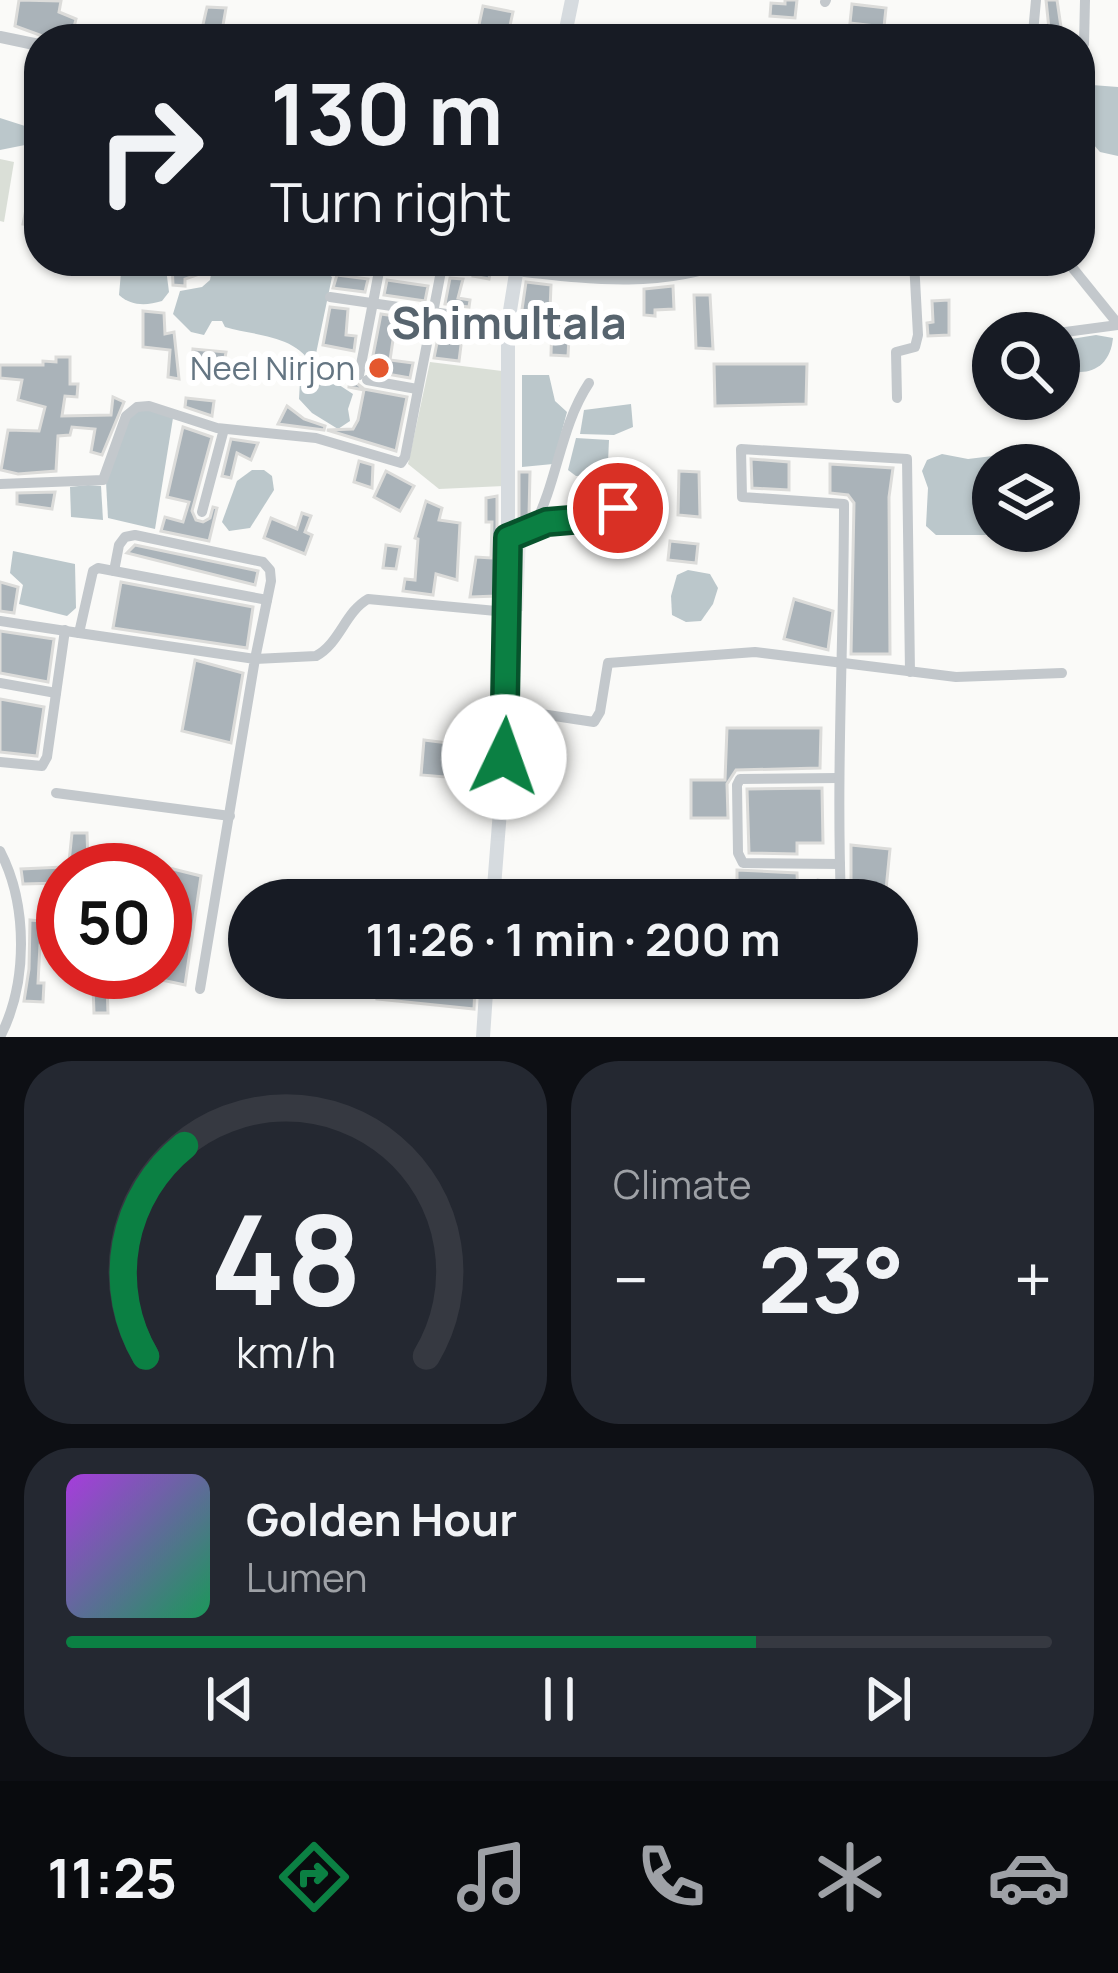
<!DOCTYPE html>
<html lang="en">
<head>
<meta charset="utf-8">
<style>
  body { margin:0; font-family:Manrope,sans-serif; background:#242831; color:#f1f3f6; height:100vh; display:flex; flex-direction:column; font-size:45px; white-space:nowrap }
  * { box-sizing:border-box; margin:0 }
  p { font-size:39px; color:#9ea1a6 }
  .icon { flex:none; width:66px; height:66px; fill:none; stroke:currentColor; stroke-width:2; stroke-linecap:round; stroke-linejoin:round }
  .map { position:relative; height:1037px; overflow:hidden }
  .sheet { display:flex; flex-direction:column; gap:24px; padding:24px; background:#0d0f14; flex:1 }
  .sheet>* { flex:none }
  .guide { position:absolute; left:24px; top:24px; width:1071px; height:252px; border-radius:48px; box-shadow:0 3px 9px #0004; background:#171b24; color:#f1f3f6; overflow:hidden }
  .controls { position:absolute; left:972px; top:312px; display:grid; gap:24px }
  .controls a { display:grid; place-items:center; width:108px; height:108px; border-radius:50%; background:#171b24; box-shadow:0 3px 9px #0004; font-size:60px }
  .speed { position:absolute; left:36px; top:843px; display:flex; gap:24px; font-size:60px; font-weight:700; text-align:center }
  .speed>* { display:grid; place-content:center; width:156px; height:156px; border-radius:50%; background:#171b24; box-shadow:0 3px 9px #0004; line-height:1 }
  .speed .limit { border:18px solid #d22; background:#fff; color:#111 }
  .pin { position:absolute; display:grid; place-items:center; width:102px; height:102px; color:#fff; margin:-51px; border:6px solid #fff; border-radius:50%; box-shadow:0 3px 12px #0007 }
  .me { position:absolute; width:132px; margin:-66px; rotate:3deg; stroke-linejoin:round; filter:drop-shadow(0 0 9px #0008) }
  .turn { display:flex; align-items:center; gap:42px; height:252px; padding:0 48px; font-size:54px }
  .turn .icon { width:156px; height:156px; stroke-width:2.5 }
  .turn b { display:block; font-size:84px; line-height:102px }
  .big { font-size:90px; font-weight:700; line-height:1.1 }
  .sheet .tile { flex:1; display:flex; flex-direction:column; justify-content:center; gap:18px; min-width:0; padding:0 42px; border-radius:48px; background:#242831 }
  .sheet .dial { align-items:center; gap:0 }
  .dial svg { height:312px; overflow:visible; fill:none; stroke:#363941; stroke-width:7; stroke-linecap:round; text-anchor:middle }
  .dial text { fill:#f1f3f6; stroke:none }
  .song { display:flex; align-items:center; gap:36px }
  .cover { width:144px; height:144px; border-radius:18px; background:linear-gradient(135deg,hsl(280 70% 55%),hsl(150 70% 35%)) }
  .played { height:12px; border-radius:6px; background:linear-gradient(90deg,#0b8043 70%,#363941 70%) }
  .keys { display:flex; justify-content:space-around; direction:ltr }
  .heat { display:flex; justify-content:space-between; align-items:center; font-size:66px; direction:ltr }
  .sheet .tiles { flex:1; display:grid; gap:24px; grid-template-columns:1fr 1fr }
  .tile:last-child { grid-column:span 2 }
  .trip { position:absolute; left:228px; top:879px; width:690px; height:120px; border-radius:60px; background:#171b24; box-shadow:0 3px 9px #0004; font-weight:700; line-height:120px; text-align:center }
  .tab-bar { display:flex; height:192px; justify-content:space-around; align-items:center; background:#090b0e; color:#9ea1a6 }
  .tab-bar .icon { width:84px; height:84px }
  .tab-bar .on { color:#0b8043 }
  .tab-bar b { font-size:54px; color:#f1f3f6 }
  .map>svg:first-child { display:block }
  .built { fill:#e8e9e9 }
  .green { fill:#dadfd7 }
  .water { fill:#bbc7cb }
  .building { fill:#aab3b9; stroke:#dcdcda; stroke-width:3 }
  .lines { fill:none; stroke-linecap:round; stroke-linejoin:round }
  .minor { stroke:#c3c8cc; stroke-width:10 }
  .tertiary { stroke:#c3c8cc; stroke-width:12 }
  .secondary { stroke:#d6dbdf; stroke-width:14 }
  .route-casing { stroke:#07532c; stroke-width:30 }
  .route { stroke:#0b8043; stroke-width:21 }
  .poi-dot { fill:#e4572e; stroke:#fff; stroke-width:4.5 }
  .labels { text-anchor:middle; stroke-width:12; stroke-linejoin:round; paint-order:stroke }
  .poi-label { font-size:33px; fill:#657683; stroke:#fff; text-anchor:end }
  .district-label { font-size:45px; font-weight:bold; fill:#57646e; stroke:#fff }
</style>
</head>
<body>
<div class="map">
<svg width="1118" height="1037" viewBox="0 0 1118 1037">
  <rect width="100%" height="100%" fill="#fafaf8"/>
  <polygon class="built" points="526,537 523,611 516,611 517,538"/>
  <g class="green">
    <polygon points="0,159 14,162 4,222 0,221"/>
    <polygon points="430,362 502,371 504,486 439,489 408,464"/>
  </g>
  <g class="water">
    <polygon points="1092,85 1118,87 1118,156 1100,152 1080,129 1080,91"/>
    <polygon points="0,118 25,126 28,134 25,145 0,150"/>
    <path d="M122,261H165L169,292L162,301C146,306 131,306 119,295Z"/>
    <path d="M277,261H291L307,272L320,269L332,277L313,368L353,394L348,409L350,421L338,429L312,413L299,399L300,381L313,368C299,335 255,336 225,327L222,321H212L204,335L191,332L173,314L180,291L202,287L210,280L213,263H248L258,269Z"/>
    <path d="M1096,335L1113,338C1110,369 1086,379 1059,367V341Z"/>
    <polygon points="522,375 549,375 555,401 567,412 553,464 522,467"/>
    <polygon points="631,404 633,427 614,435 580,434 584,410"/>
    <polygon points="145,409 173,418 155,529 108,518 106,482 131,412"/>
    <polygon points="576,438 609,440 608,462 590,476 576,476 568,470"/>
    <polygon points="942,454 968,459 1009,454 1021,463 993,465 995,531 991,535 936,535 926,526 928,488 922,471 927,460"/>
    <polygon points="252,470 264,470 272,476 274,490 250,528 229,531 222,522 237,481"/>
    <polygon points="88,485 101,486 103,520 71,517 70,487"/>
    <polygon points="13,551 75,564 76,608 67,616 19,604 23,585 10,573"/>
    <polygon points="688,570 710,574 718,588 713,604 701,621 686,622 672,615 671,596 677,575"/>
  </g>
  <g class="building">
    <polygon points="19,0 61,1 59,12 76,19 71,39 45,37 15,26"/>
    <polygon points="785,0 797,0 795,18 770,16 771,3 785,4"/>
    <polygon points="1046,0 1057,0 1061,27 1049,29"/>
    <polygon points="852,4 886,8 884,27 850,23"/>
    <polygon points="483,6 513,12 507,39 476,39"/>
    <polygon points="207,7 226,8 222,31 202,29"/>
    <polygon points="28,199 39,202 38,227 23,224"/>
    <polygon points="172,261 204,261 205,272 185,279 185,286 173,285"/>
    <polygon points="476,261 492,261 489,279 473,276"/>
    <polygon points="337,275 368,279 365,292 333,288"/>
    <polygon points="450,278 463,279 458,298 470,300 469,307 445,304"/>
    <polygon points="387,280 428,286 425,301 384,295"/>
    <polygon points="526,282 551,285 550,310 531,308 529,330 519,330"/>
    <polygon points="673,286 674,309 655,310 655,316 644,315 644,289"/>
    <polygon points="694,295 710,295 713,349 696,348"/>
    <polygon points="949,300 949,335 928,336 927,323 933,322 932,301"/>
    <polygon points="330,307 348,309 346,335 356,336 354,351 323,345"/>
    <polygon points="143,311 164,313 165,334 174,332 179,379 168,377 170,350 143,347"/>
    <polygon points="381,314 422,320 418,338 394,333 390,360 413,363 410,378 370,371"/>
    <polygon points="552,319 570,319 568,356 551,355"/>
    <polygon points="441,323 497,331 497,340 462,337 459,361 434,358"/>
    <polygon points="193,349 226,352 223,369 192,361"/>
    <polygon points="56,357 70,357 70,384 78,384 77,397 65,396 62,416 111,415 113,397 124,402 102,455 91,452 95,429 72,427 70,435 58,436 56,471 18,474 1,470 8,430 39,431 45,407 18,400 22,380 0,378 0,365 43,365 43,361 56,362"/>
    <polygon points="714,364 807,364 806,404 715,406"/>
    <polygon points="350,378 364,389 407,397 396,451 327,430 353,429 358,420 364,390 349,387"/>
    <polygon points="186,398 214,401 212,416 185,407"/>
    <polygon points="287,406 304,419 325,426 324,430 278,424"/>
    <polygon points="183,427 212,437 192,511 196,520 203,522 210,518 213,507 217,508 209,541 161,531 165,517 183,522 189,502 167,497"/>
    <polygon points="231,439 258,443 251,460 237,453 231,478 222,476"/>
    <polygon points="751,459 789,462 789,490 752,488"/>
    <polygon points="359,461 373,465 372,488 354,482"/>
    <polygon points="830,464 893,468 889,497 890,654 851,654 854,503 848,495 830,493"/>
    <polygon points="386,471 414,486 400,511 374,497"/>
    <polygon points="679,471 699,472 700,517 678,515"/>
    <polygon points="519,472 530,472 529,515 519,523"/>
    <polygon points="55,492 52,509 17,504 17,493"/>
    <polygon points="497,496 497,596 470,597 476,557 491,558 492,522 486,522 486,498"/>
    <polygon points="426,501 442,508 439,520 460,523 457,580 436,574 433,595 403,591 405,579 415,580 418,539 415,538"/>
    <polygon points="302,513 311,516 305,532 312,535 305,554 264,538 271,518 297,529"/>
    <polygon points="670,541 698,544 696,563 668,560"/>
    <polygon points="135,545 258,571 255,585 127,553"/>
    <polygon points="386,545 400,547 396,569 383,568"/>
    <polygon points="0,582 18,587 14,613 0,611"/>
    <polygon points="121,582 253,607 247,648 113,628"/>
    <polygon points="794,599 833,611 828,650 784,639"/>
    <polygon points="0,631 54,639 48,682 0,673"/>
    <polygon points="195,660 243,673 231,743 182,731"/>
    <polygon points="0,699 44,707 37,756 0,752"/>
    <polygon points="727,728 821,728 820,768 736,770 727,784 728,818 691,818 691,780 725,780"/>
    <polygon points="424,740 448,743 445,777 421,775"/>
    <polygon points="822,788 823,843 797,843 797,854 749,853 747,789"/>
    <polygon points="72,833 87,833 88,861 69,862"/>
    <polygon points="851,845 890,849 885,900 851,900"/>
    <polygon points="63,867 63,883 23,884 21,869"/>
    <polygon points="165,867 201,876 185,985 143,976 144,972 165,972"/>
    <polygon points="737,870 797,873 798,900 737,900"/>
    <polygon points="818,880 831,883 831,900 813,900"/>
    <polygon points="30,920 63,923 63,945 40,945 38,983 44,983 43,1002 24,1001 29,969"/>
    <polygon points="439,983 475,985 474,1009 377,999 379,984 438,991"/>
    <polygon points="107,985 108,1013 94,1013 93,986"/>
  </g>
  <g class="lines">
    <g class="minor">
      <polyline points="825,2 826,0"/>
      <polyline points="1033,33 1036,0"/>
      <polyline points="1084,44 1085,0"/>
      <polyline points="809,261 835,269 905,261"/>
      <polyline points="1067,261 1118,324"/>
      <path d="M516,271C587,279 662,289 730,261"/>
      <polyline points="330,297 508,323"/>
      <polyline points="1058,333 1118,325"/>
      <polyline points="359,375 381,261"/>
      <polyline points="367,380 417,389"/>
      <polyline points="897,398 896,352 915,347 918,335 914,261"/>
      <polyline points="0,484 103,480 126,416 137,407 149,406 217,428 316,438 401,463 405,457 443,261"/>
      <polyline points="202,512 224,429"/>
      <path d="M534,526C558,480 560,427 589,383"/>
      <polyline points="508,538 547,522 608,516 618,508 632,484"/>
      <polyline points="114,571 267,600"/>
      <path d="M0,621L79,633L93,571L98,568L114,571L119,545L125,537L135,535L263,562L270,570L271,581L255,659L316,656C340,643 345,612 368,599L507,612"/>
      <polyline points="79,633 255,659 200,989"/>
      <polyline points="0,683 56,693"/>
      <polyline points="508,709 594,722 600,712 608,663 755,652 956,677 1062,673"/>
      <polyline points="0,762 42,766 47,757 65,630"/>
      <polyline points="838,778 740,779 737,785 738,853 743,863 840,864"/>
      <polyline points="56,793 230,816"/>
      <path d="M0,851C28,905 28,983 0,1037"/>
      <path d="M841,900C836,768 844,636 844,504L742,497L741,449L907,459L910,672"/>
    </g>
    <polyline class="tertiary" points="0,37 39,45"/>
    <g class="secondary">
      <polyline points="564,39 572,0"/>
      <polyline points="493,900 508,709 508,323 518,261"/>
      <polyline points="483,1037 487,978"/>
    </g>
  </g>
  <g class="lines">
    <g class="route-casing">
      <polyline id="route" points="504,757 508,538 547,522 595,518 618,508"/>
    </g>
    <use href="#route" class="route"/>
  </g>
  <circle class="poi-dot" cx="379" cy="368" r="12"/>
  <g class="labels">
    <g class="poi-label">
      <text x="355" y="380">Neel Nirjon</text>
    </g>
    <g class="district-label">
      <text x="509" y="339">Shimultala</text>
    </g>
  </g>
</svg>
<div class="controls">
<a><svg class="icon" aria-label="search" viewBox="0 0 24 24"><circle cx="10" cy="10" r="6"/><path d="M15 15l6 6"/></svg></a>
<a><svg class="icon" aria-label="layers" viewBox="0 0 24 24"><path d="M12 4l9 5-9 5-9-5zM3 14l9 5 9-5"/></svg></a>
</div>
<div class="speed"><div class="limit">50</div></div>
<div class="pin" style="left:618px;top:508px;background:#d93025"><svg class="icon" aria-label="arrive" viewBox="0 0 24 24"><path d="M6 21V4h12l-3 4 3 4H6"/></svg></div>
<svg class="me" style="left:504px;top:757px" viewBox="-20 -20 40 40"><circle r="19" fill="#fff"/><path d="M0-13L10 11 0 6-10 11z" fill="#0b8043"/></svg>
<div class="trip">11:26 · 1 min · 200 m</div>
<div class="guide">
<div class="turn"><svg class="icon" aria-label="right" viewBox="0 0 24 24"><path d="M7 20v-9h11M14 6l5 5-5 5"/></svg><div><b>130 m</b>Turn right</div></div>
</div>
</div>
<section class="sheet">
<div class="tiles">
<div class="tile dial"><svg viewBox="0 0 100 80">
<path d="M14 69A42 42 0 1 1 86 69"/>
<path d="M14 69A42 42 0 0 1 24 15" stroke="#0b8043"/>
<text x="50" y="56" font-size="32" font-weight="700">48</text>
<text x="50" y="72" font-size="11">km/h</text>
</svg></div>
<div class="tile"><p>Climate</p>
<div class="heat"><a>−</a><b class="big">23°</b><a>+</a></div>
</div>
<div class="tile">
<div class="song"><i class="cover"></i><div><b>Golden Hour</b><p>Lumen</p></div></div>
<div class="played"></div>
<div class="keys"><svg class="icon" aria-label="previous" viewBox="0 0 24 24"><path d="M18 5L8 12l10 7zM5 5v14"/></svg><svg class="icon" aria-label="pause" viewBox="0 0 24 24"><path d="M8 5v14M16 5v14"/></svg><svg class="icon" aria-label="next" viewBox="0 0 24 24"><path d="M6 5l10 7-10 7zM19 5v14"/></svg></div>
</div>
</div>
</section>
<nav class="tab-bar">
<b>11:25</b>
<svg class="icon on" aria-label="directions" viewBox="0 0 24 24"><path d="M12 3l9 9-9 9-9-9zM9 14v-3h6M13 9l2 2-2 2"/></svg>
<svg class="icon" aria-label="music" viewBox="0 0 24 24"><path d="M9 18V5l10-2v13"/><circle cx="6" cy="18" r="3"/><circle cx="16" cy="16" r="3"/></svg>
<svg class="icon" aria-label="phone" viewBox="0 0 24 24"><path d="M5 4h4l2 5-3 2q2 4 5 5l2-3 5 2v4C11 20 4 13 5 4z"/></svg>
<svg class="icon" aria-label="climate" viewBox="0 0 24 24"><path d="M12 3v18M4 7l16 10M4 17L20 7"/></svg>
<svg class="icon" aria-label="car" viewBox="0 0 24 24"><path d="M5 17H2v-5l4-1 3-4h7l3 4 3 1v5h-3M9 17h6M6 11h13"/><circle cx="7" cy="17" r="2"/><circle cx="17" cy="17" r="2"/></svg>
</nav>
</body>
</html>
